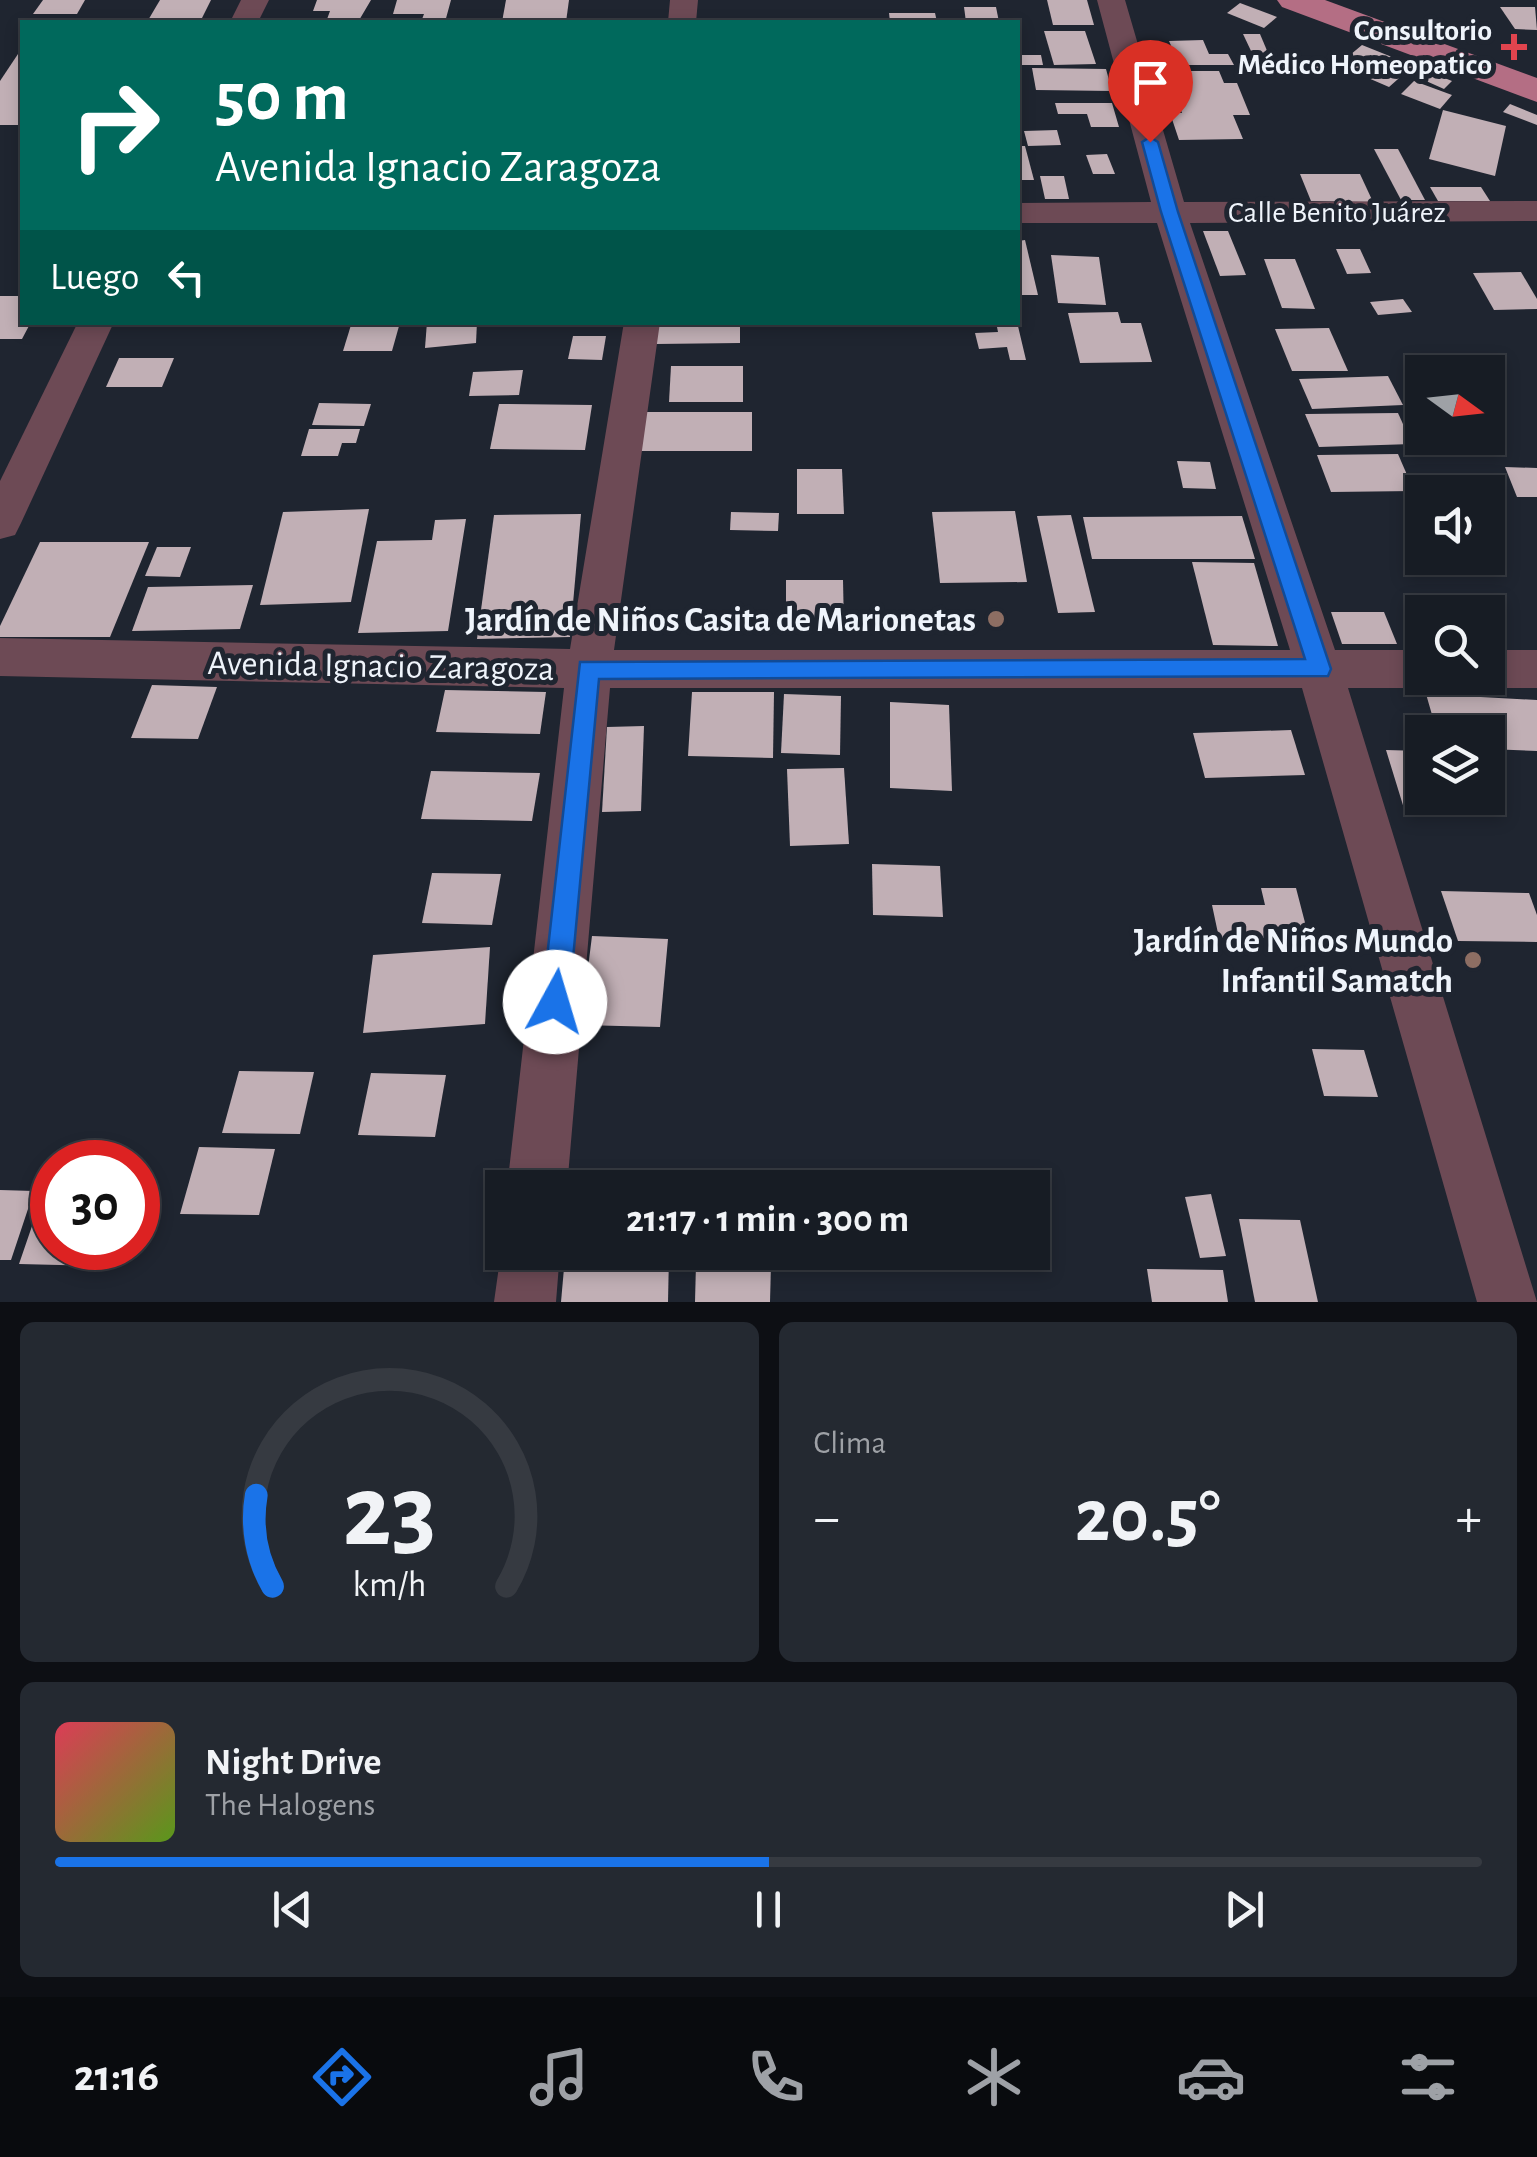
<!DOCTYPE html>
<html lang="es">
<head>
<meta charset="utf-8">
<style>
  body { margin:0; font-family:"Alegreya Sans",sans-serif; background:#242931; color:#f1f3f6; height:100vh; display:flex; flex-direction:column; font-size:38px; white-space:nowrap }
  * { box-sizing:border-box; margin:0 }
  p { font-size:32px; color:#9ea1a6 }
  .icon { flex:none; width:55px; height:55px; fill:none; stroke:currentColor; stroke-width:2; stroke-linecap:round; stroke-linejoin:round }
  .map { position:relative; height:1302px; overflow:hidden }
  .side { display:flex; flex-direction:column; gap:20px; padding:20px; background:#0d0f14; flex:1 }
  .side>* { flex:none }
  .guide { position:absolute; left:20px; top:20px; width:1000px; height:305px; border-radius:0px; box-shadow:0 5px 15px #0003,0 0 0 2px #363a41; background:#00695c; color:#fff; overflow:hidden }
  .needle { width:65px; rotate:105deg }
  .tools { position:absolute; left:1405px; top:355px; display:grid; gap:20px }
  .tools a { display:grid; place-items:center; width:100px; height:100px; border-radius:0px; background:#171c24; box-shadow:0 5px 15px #0003,0 0 0 2px #363a41; font-size:50px }
  .speed { position:absolute; left:30px; top:1140px; display:flex; gap:20px; font-size:50px; font-weight:700; text-align:center }
  .speed>* { display:grid; place-content:center; width:130px; height:130px; border-radius:50%; background:#171c24; box-shadow:0 5px 15px #0003,0 0 0 2px #363a41; line-height:1 }
  .speed .limit { border:15px solid #d22; background:#fff; color:#111 }
  .pin { position:absolute; display:grid; place-items:center; width:85px; height:85px; color:#fff; margin:-102px -42px; border-radius:50% 50% 50% 0; rotate:-45deg; box-shadow:0 0 10px #0007 }
  .pin .icon { rotate:45deg }
  .me { position:absolute; width:110px; margin:-55px; rotate:6deg; stroke-linejoin:round; filter:drop-shadow(0 0 8px #0008) }
  .turn { display:flex; align-items:center; gap:35px; height:210px; padding:0 30px; font-size:45px }
  .turn .icon { width:130px; height:130px; stroke-width:2.5 }
  .turn b { display:block; font-size:70px; line-height:85px }
  .then { display:flex; align-items:center; height:95px; padding:0 30px; background:#0003; gap:20px; font-size:38px }
  .big { font-size:75px; font-weight:700; line-height:1.1 }
  .side .widget { flex:1; display:flex; flex-direction:column; justify-content:center; gap:15px; min-width:0; padding:0 35px; border-radius:15px; background:#242931 }
  .side .dial { align-items:center; gap:0 }
  .dial svg { height:260px; overflow:visible; fill:none; stroke:#363a41; stroke-width:7; stroke-linecap:round; text-anchor:middle }
  .dial text { fill:#f1f3f6; stroke:none }
  .song { display:flex; align-items:center; gap:30px }
  .cover { width:120px; height:120px; border-radius:15px; background:linear-gradient(135deg,hsl(350 70% 55%),hsl(90 70% 35%)) }
  .played { height:10px; border-radius:5px; background:linear-gradient(90deg,#1a73e8 50%,#363a41 50%) }
  .keys { display:flex; justify-content:space-around; direction:ltr }
  .heat { display:flex; justify-content:space-between; align-items:center; font-size:55px; direction:ltr }
  .side .tiles { flex:1; display:grid; gap:20px; grid-template-columns:1fr 1fr }
  .widget:last-child { grid-column:span 2 }
  .trip { position:absolute; left:485px; top:1170px; width:565px; height:100px; border-radius:0px; background:#171c24; box-shadow:0 5px 15px #0003,0 0 0 2px #363a41; font-weight:700; line-height:100px; text-align:center }
  .tab-bar { display:flex; height:160px; justify-content:space-around; align-items:center; background:#090b0e; color:#9ea1a6 }
  .tab-bar .icon { width:70px; height:70px }
  .tab-bar .active { color:#1a73e8 }
  .tab-bar b { font-size:45px; color:#f1f3f6 }
  .map>svg:first-child { display:block }
  .building { fill:#c1afb5 }
  .lines { fill:none; stroke-linecap:round; stroke-linejoin:round }
  .minor { fill:#6d4a55; fill-rule:evenodd }
  .major { fill:#b46e84; fill-rule:evenodd }
  .route { fill:#1a73e8; stroke:#114b97; stroke-width:2.5 }
  .health-dot { fill:#e0444e; stroke:#1f2530; stroke-width:4 }
  .education-dot { fill:#8d6e63; stroke:#1f2530; stroke-width:4 }
  .labels { text-anchor:middle; stroke-width:10; stroke-linejoin:round; paint-order:stroke }
  .far-poi-label { font-size:30px; font-weight:bold; fill:#eff4fb; stroke:#1f2530; text-anchor:end }
  .far-street-label { font-size:30px; fill:#eff4fb; stroke:#1f2530 }
  .poi-label { font-size:35px; font-weight:bold; fill:#eff4fb; stroke:#1f2530; text-anchor:end }
  .street-label { font-size:35px; fill:#eff4fb; stroke:#1f2530 }
</style>
</head>
<body>
<div class="map">
<svg width="1537" height="1302" viewBox="0 0 1537 1302">
  <rect width="100%" height="100%" fill="#1f2530"/>
  <g class="building">
    <polygon points="43,0 85,0 77,14 33,14"/>
    <polygon points="160,0 211,0 200,22 147,22"/>
    <polygon points="317,0 371,0 358,22 326,22 330,11 313,11"/>
    <polygon points="397,0 451,0 445,22 421,22 424,14 393,14"/>
    <polygon points="506,0 569,0 566,22 502,22"/>
    <polygon points="1047,0 1087,0 1094,25 1053,25"/>
    <polygon points="1240,3 1277,17 1264,28 1227,13"/>
    <polygon points="964,7 996,7 999,22 966,22"/>
    <polygon points="1500,7 1535,7 1537,30 1515,29"/>
    <polygon points="889,13 935,13 937,22 890,22"/>
    <polygon points="1044,31 1085,31 1096,64 1054,65"/>
    <polygon points="1243,34 1260,34 1268,53 1252,53"/>
    <polygon points="1203,40 1209,54 1228,54 1234,65 1180,65 1169,41"/>
    <polygon points="1362,45 1452,81 1444,89 1406,72 1389,87 1338,65"/>
    <polygon points="22,48 22,125 0,125 0,81"/>
    <polygon points="1018,55 1041,55 1043,65 1020,65"/>
    <polygon points="1279,56 1298,57 1300,63 1317,64 1322,77 1276,75 1273,66 1283,66"/>
    <polygon points="1032,68 1106,69 1112,91 1036,90"/>
    <polygon points="1167,71 1219,71 1224,83 1237,83 1250,115 1233,115 1243,139 1179,140 1170,113 1182,113"/>
    <polygon points="1414,81 1452,95 1440,109 1401,94"/>
    <polygon points="1055,103 1112,103 1119,127 1091,127 1087,114 1058,114"/>
    <polygon points="1510,104 1537,115 1537,125 1503,112"/>
    <polygon points="1443,110 1506,126 1495,176 1429,159"/>
    <polygon points="1057,130 1061,145 1028,146 1024,131"/>
    <polygon points="1018,146 1025,146 1034,180 1018,180"/>
    <polygon points="1374,149 1398,149 1425,200 1401,200"/>
    <polygon points="1107,154 1115,174 1093,174 1086,155"/>
    <polygon points="1300,174 1360,174 1373,202 1311,201"/>
    <polygon points="1040,176 1064,176 1069,199 1045,199"/>
    <polygon points="1430,187 1481,187 1490,201 1438,201"/>
    <polygon points="1203,231 1228,231 1246,275 1220,276"/>
    <polygon points="1025,240 1038,295 1018,295 1018,241"/>
    <polygon points="1336,249 1360,249 1371,273 1347,274"/>
    <polygon points="1051,255 1099,257 1106,305 1058,303"/>
    <polygon points="1264,259 1295,259 1315,309 1282,308"/>
    <polygon points="1521,272 1537,299 1537,309 1494,310 1473,273"/>
    <polygon points="0,296 22,296 22,322 31,322 22,339 0,339"/>
    <polygon points="1403,299 1412,312 1378,315 1370,302"/>
    <polygon points="1118,312 1121,323 1141,323 1152,362 1080,363 1068,313"/>
    <polygon points="427,322 477,322 476,343 425,348"/>
    <polygon points="658,322 740,322 740,343 656,344"/>
    <polygon points="996,322 1017,322 1026,360 1010,360 1007,347 979,349 975,333 998,332"/>
    <polygon points="351,325 399,326 392,351 343,351"/>
    <polygon points="1329,328 1348,371 1292,371 1275,329"/>
    <polygon points="573,336 606,336 602,360 568,359"/>
    <polygon points="119,358 174,358 162,387 106,387"/>
    <polygon points="671,366 743,366 743,402 669,402"/>
    <polygon points="523,370 519,395 469,396 473,372"/>
    <polygon points="1388,376 1403,405 1312,409 1299,379"/>
    <polygon points="319,403 371,404 364,426 312,425"/>
    <polygon points="499,404 592,405 585,450 490,449"/>
    <polygon points="642,412 752,412 752,451 639,451"/>
    <polygon points="1398,413 1412,444 1319,447 1305,414"/>
    <polygon points="309,429 360,429 356,443 342,443 338,456 301,456"/>
    <polygon points="1398,454 1414,491 1331,492 1317,455"/>
    <polygon points="1177,461 1210,462 1216,489 1183,488"/>
    <polygon points="1505,467 1537,468 1537,497 1517,497"/>
    <polygon points="797,469 842,469 844,514 797,514"/>
    <polygon points="369,509 351,602 260,605 283,512"/>
    <polygon points="1015,511 1027,582 940,583 932,512"/>
    <polygon points="731,512 779,513 778,531 730,530"/>
    <polygon points="581,514 570,637 477,639 494,515"/>
    <polygon points="1071,515 1095,612 1058,613 1037,516"/>
    <polygon points="1242,516 1255,559 1092,559 1083,517"/>
    <polygon points="466,519 448,631 358,633 377,541 432,540 435,520"/>
    <polygon points="40,542 149,542 110,637 0,637 0,626"/>
    <polygon points="157,547 191,547 180,577 145,576"/>
    <polygon points="1192,562 1254,563 1278,646 1213,645"/>
    <polygon points="786,580 843,580 844,629 786,629"/>
    <polygon points="253,585 240,629 132,631 148,587"/>
    <polygon points="1331,612 1384,612 1397,644 1342,644"/>
    <polygon points="152,685 217,687 198,739 131,738"/>
    <polygon points="445,690 546,692 540,734 436,732"/>
    <polygon points="692,692 774,692 773,758 688,756"/>
    <polygon points="784,694 841,696 840,755 781,753"/>
    <polygon points="1426,694 1537,700 1537,751 1488,749 1488,732 1437,732"/>
    <polygon points="890,702 949,705 952,791 890,788"/>
    <polygon points="644,726 641,811 602,812 607,727"/>
    <polygon points="1291,730 1305,775 1205,778 1193,733"/>
    <polygon points="1386,750 1422,751 1422,798 1437,798 1443,816 1406,815"/>
    <polygon points="844,768 849,844 790,846 787,769"/>
    <polygon points="431,771 540,773 532,821 421,819"/>
    <polygon points="872,864 940,866 943,917 873,915"/>
    <polygon points="432,873 501,874 492,925 422,923"/>
    <polygon points="1261,888 1296,888 1309,938 1219,938 1212,905 1265,905"/>
    <polygon points="1441,891 1529,893 1537,915 1537,942 1458,941"/>
    <polygon points="592,936 668,939 660,1027 581,1025"/>
    <polygon points="490,947 485,1024 363,1033 373,955"/>
    <polygon points="1312,1049 1364,1050 1378,1097 1324,1096"/>
    <polygon points="239,1071 314,1072 300,1134 222,1133"/>
    <polygon points="371,1073 446,1075 435,1137 358,1135"/>
    <polygon points="199,1147 275,1149 259,1215 180,1214"/>
    <polygon points="0,1190 34,1191 11,1260 0,1260"/>
    <polygon points="43,1194 52,1195 52,1248 106,1248 100,1266 19,1264"/>
    <polygon points="1211,1194 1226,1256 1200,1258 1185,1197"/>
    <polygon points="1239,1219 1300,1220 1318,1302 1255,1302"/>
    <polygon points="669,1255 668,1302 561,1302 565,1257"/>
    <polygon points="696,1264 771,1264 770,1302 695,1302"/>
    <polygon points="1147,1269 1223,1270 1228,1302 1152,1302"/>
  </g>
  <g class="lines">
    <g class="minor">
      <polygon points="241,0 269,0 258,22 230,22"/>
      <polygon points="670,0 698,0 696,22 668,22"/>
      <polygon points="1097,0 1125,0 1184,202 1537,201 1537,221 1190,223 1335,650 1422,650 1422,678 1441,678 1438,683 1422,688 1348,688 1537,1302 1477,1302 1302,688 610,688 567,1188 507,1188 564,688 0,676 0,638 570,649 624,322 660,322 614,650 1290,650 1157,223 1018,223 1018,203 1151,202"/>
      <polygon points="78,322 114,322 21,523 15,535 0,539 0,481"/>
      <polygon points="1488,650 1537,650 1537,688 1488,688 1472,683 1469,678 1488,678"/>
      <polygon points="502,1245 502,1252 560,1252 556,1302 494,1302"/>
    </g>
    <polygon class="major" points="1277,0 1325,0 1537,78 1537,102 1282,7"/>
  </g>
  <polygon class="route" points="1150,137 1158,142 1178,212 1331,669 1328,676 599,679 569,1002 565,1012 555,1016 546,1012 542,1002 580,662 1305,659 1161,212 1142,142"/>
  <path class="health-dot" d="M1509 32h10v10h10v10h-10v10h-10v-10h-10v-10h10z"/>
  <g class="education-dot">
    <circle cx="996" cy="619" r="10"/>
    <circle cx="1473" cy="960" r="10"/>
  </g>
  <g class="labels">
    <g class="far-poi-label">
      <text x="1492" y="40">Consultorio<tspan x="1492" dy="34">Médico Homeopatico</tspan></text>
    </g>
    <g class="far-street-label">
      <text x="1337" y="222">Calle Benito Juárez</text>
    </g>
    <g class="poi-label">
      <text x="976" y="631">Jardín de Niños Casita de Marionetas</text>
      <text x="1453" y="952">Jardín de Niños Mundo<tspan x="1453" dy="40">Infantil Samatch</tspan></text>
    </g>
    <g class="street-label">
      <text transform="translate(381 665) rotate(1)" y="12">Avenida Ignacio Zaragoza</text>
    </g>
  </g>
</svg>
<div class="tools">
<a><svg class="needle" viewBox="-14 -14 28 28"><path d="M0-13l5 13h-10z" fill="#e53935"/><path d="M0 13l5-13h-10z" fill="#9ea1a6"/></svg></a>
<a><svg class="icon" aria-label="sound" viewBox="0 0 24 24"><path d="M4 9h4l5-4v14l-5-4H4zM17 9q2 3 0 6"/></svg></a>
<a><svg class="icon" aria-label="search" viewBox="0 0 24 24"><circle cx="10" cy="10" r="6"/><path d="M15 15l6 6"/></svg></a>
<a><svg class="icon" aria-label="layers" viewBox="0 0 24 24"><path d="M12 4l9 5-9 5-9-5zM3 14l9 5 9-5"/></svg></a>
</div>
<div class="speed"><div class="limit">30</div></div>
<div class="pin" style="left:1150px;top:142px;background:#d93025"><svg class="icon" aria-label="arrive" viewBox="0 0 24 24"><path d="M6 21V4h12l-3 4 3 4H6"/></svg></div>
<svg class="me" style="left:555px;top:1002px" viewBox="-20 -20 40 40"><circle r="19" fill="#fff"/><path d="M0-13L10 11 0 6-10 11z" fill="#1a73e8"/></svg>
<div class="trip">21:17 · 1 min · 300 m</div>
<div class="guide">
<div class="turn"><svg class="icon" aria-label="right" viewBox="0 0 24 24"><path d="M7 20v-9h11M14 6l5 5-5 5"/></svg><div><b>50 m</b>Avenida Ignacio Zaragoza</div></div>
<div class="then">Luego<svg class="icon" aria-label="left" viewBox="0 0 24 24"><path d="M17 20v-9H6M10 6l-5 5 5 5"/></svg></div>
</div>
</div>
<section class="side">
<div class="tiles">
<div class="widget dial"><svg viewBox="0 0 100 80">
<path d="M14 69A42 42 0 1 1 86 69"/>
<path d="M14 69A42 42 0 0 1 9 41" stroke="#1a73e8"/>
<text x="50" y="56" font-size="32" font-weight="700">23</text>
<text x="50" y="72" font-size="11">km/h</text>
</svg></div>
<div class="widget"><p>Clima</p>
<div class="heat"><a>−</a><b class="big">20.5°</b><a>+</a></div>
</div>
<div class="widget">
<div class="song"><i class="cover"></i><div><b>Night Drive</b><p>The Halogens</p></div></div>
<div class="played"></div>
<div class="keys"><svg class="icon" aria-label="previous" viewBox="0 0 24 24"><path d="M18 5L8 12l10 7zM5 5v14"/></svg><svg class="icon" aria-label="pause" viewBox="0 0 24 24"><path d="M8 5v14M16 5v14"/></svg><svg class="icon" aria-label="next" viewBox="0 0 24 24"><path d="M6 5l10 7-10 7zM19 5v14"/></svg></div>
</div>
</div>
</section>
<nav class="tab-bar">
<b>21:16</b>
<svg class="icon active" aria-label="directions" viewBox="0 0 24 24"><path d="M12 3l9 9-9 9-9-9zM9 14v-3h6M13 9l2 2-2 2"/></svg>
<svg class="icon" aria-label="music" viewBox="0 0 24 24"><path d="M9 18V5l10-2v13"/><circle cx="6" cy="18" r="3"/><circle cx="16" cy="16" r="3"/></svg>
<svg class="icon" aria-label="phone" viewBox="0 0 24 24"><path d="M5 4h4l2 5-3 2q2 4 5 5l2-3 5 2v4C11 20 4 13 5 4z"/></svg>
<svg class="icon" aria-label="climate" viewBox="0 0 24 24"><path d="M12 3v18M4 7l16 10M4 17L20 7"/></svg>
<svg class="icon" aria-label="car" viewBox="0 0 24 24"><path d="M5 17H2v-5l4-1 3-4h7l3 4 3 1v5h-3M9 17h6M6 11h13"/><circle cx="7" cy="17" r="2"/><circle cx="17" cy="17" r="2"/></svg>
<svg class="icon" aria-label="filters" viewBox="0 0 24 24"><path d="M4 7h16M4 17h16"/><circle cx="9" cy="7" r="2"/><circle cx="15" cy="17" r="2"/></svg>
</nav>
</body>
</html>
